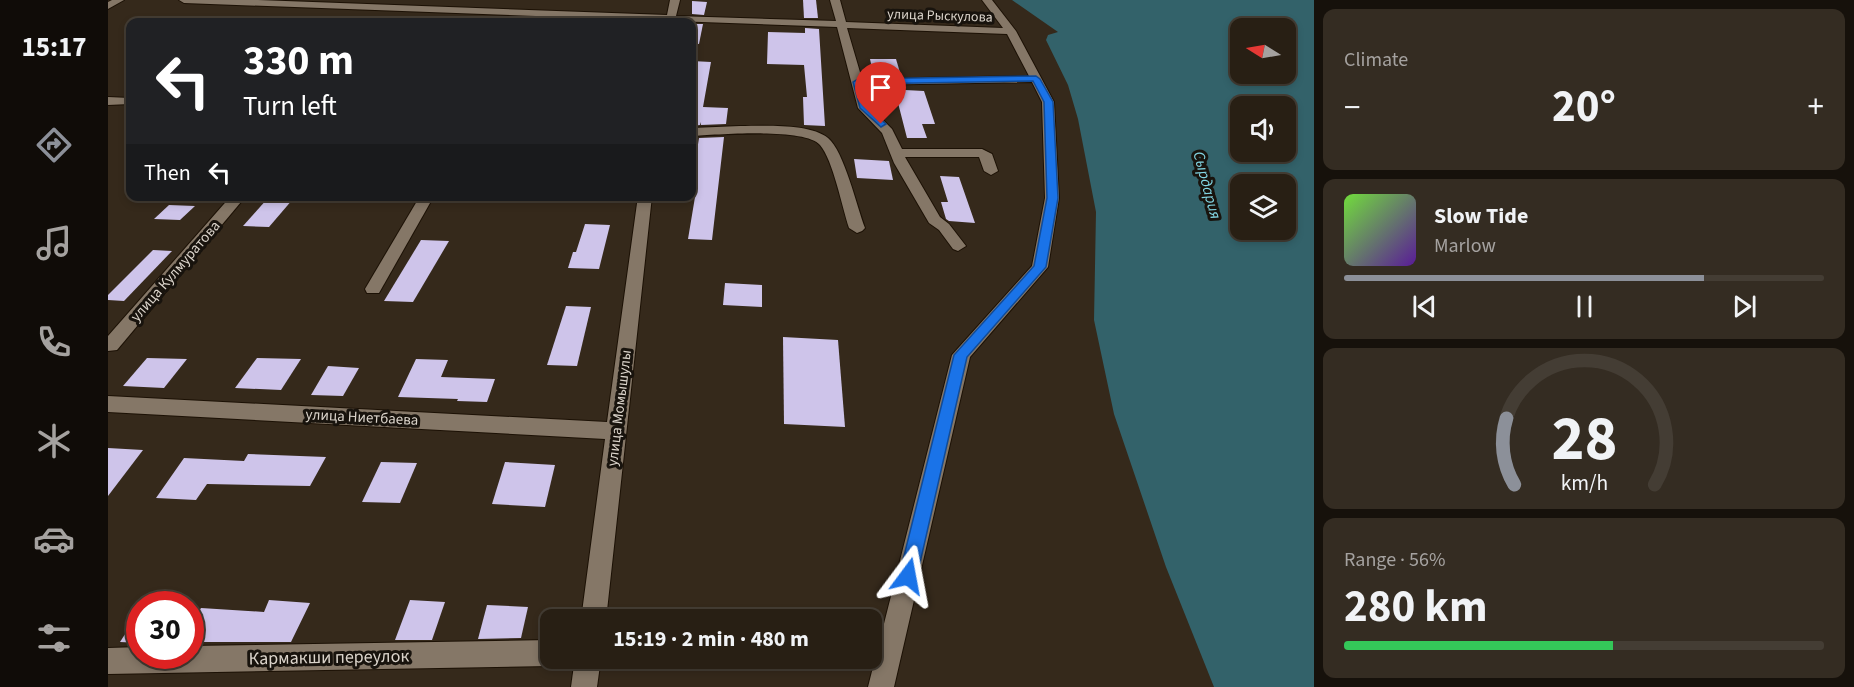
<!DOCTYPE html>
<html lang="en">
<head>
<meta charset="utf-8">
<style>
  body { margin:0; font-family:"Source Sans 3",sans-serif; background:#342c22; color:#f1f3f6; height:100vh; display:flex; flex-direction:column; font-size:22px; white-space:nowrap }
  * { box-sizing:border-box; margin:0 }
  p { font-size:20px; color:#a5a2a0 }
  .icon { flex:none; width:33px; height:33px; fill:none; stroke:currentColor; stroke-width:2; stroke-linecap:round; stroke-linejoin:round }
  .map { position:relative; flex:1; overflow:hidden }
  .panel { display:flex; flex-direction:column; gap:9px; padding:9px; background:#16110b; width:540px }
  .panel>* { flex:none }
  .top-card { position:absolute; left:18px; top:18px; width:570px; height:183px; border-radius:12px; box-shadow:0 3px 9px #0003,0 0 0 2px #443d34; background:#202124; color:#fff; overflow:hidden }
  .needle { width:39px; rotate:281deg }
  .controls { position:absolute; left:1122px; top:18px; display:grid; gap:12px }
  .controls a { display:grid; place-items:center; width:66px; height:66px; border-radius:12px; background:#281f14; box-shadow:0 3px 9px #0003,0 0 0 2px #443d34; font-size:30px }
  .speed { position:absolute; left:18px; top:591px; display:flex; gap:12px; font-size:30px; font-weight:700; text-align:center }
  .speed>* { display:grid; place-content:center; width:78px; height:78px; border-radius:50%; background:#281f14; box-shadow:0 3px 9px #0003,0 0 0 2px #443d34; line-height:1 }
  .speed .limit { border:9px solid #d22; background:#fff; color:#111 }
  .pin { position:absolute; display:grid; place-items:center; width:51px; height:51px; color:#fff; margin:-62px -26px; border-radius:50% 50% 50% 0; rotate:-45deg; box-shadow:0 0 6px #0007 }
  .pin .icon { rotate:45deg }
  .me { position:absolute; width:66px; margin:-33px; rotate:13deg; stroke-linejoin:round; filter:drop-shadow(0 0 4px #0008) }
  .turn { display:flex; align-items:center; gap:21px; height:126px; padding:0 18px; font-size:27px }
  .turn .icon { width:78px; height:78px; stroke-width:2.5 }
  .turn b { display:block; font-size:42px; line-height:51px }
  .then { display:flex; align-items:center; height:57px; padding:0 18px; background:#0003; gap:12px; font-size:22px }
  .big { font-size:45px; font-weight:700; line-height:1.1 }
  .panel .tile { flex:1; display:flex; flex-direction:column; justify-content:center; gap:9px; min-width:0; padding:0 21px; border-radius:12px; background:#342c22 }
  .panel .dial { align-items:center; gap:0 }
  .dial svg { height:156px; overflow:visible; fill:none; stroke:#443d34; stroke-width:7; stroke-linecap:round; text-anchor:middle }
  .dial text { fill:#f1f3f6; stroke:none }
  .song { display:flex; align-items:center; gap:18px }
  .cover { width:72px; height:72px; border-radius:9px; background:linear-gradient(135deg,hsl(100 70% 55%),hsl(270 70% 35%)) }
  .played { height:6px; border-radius:3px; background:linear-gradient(90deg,#8c9099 75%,#443d34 75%) }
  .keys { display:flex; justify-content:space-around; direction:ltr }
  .heat { display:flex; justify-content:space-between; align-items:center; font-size:33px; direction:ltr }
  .charge { height:9px; border-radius:4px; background:linear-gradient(90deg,#34c759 56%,#443d34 0) }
  .trip { position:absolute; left:432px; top:609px; width:342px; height:60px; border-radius:12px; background:#281f14; box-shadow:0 3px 9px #0003,0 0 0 2px #443d34; font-weight:700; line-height:60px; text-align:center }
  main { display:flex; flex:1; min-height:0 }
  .dock { display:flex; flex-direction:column; width:108px; justify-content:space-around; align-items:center; background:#100c08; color:#a5a2a0 }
  .dock .icon { width:42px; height:42px }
  .dock .on { color:#8c9099 }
  .dock b { font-size:27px; color:#f1f3f6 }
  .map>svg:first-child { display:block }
  .water { fill:#33626a; fill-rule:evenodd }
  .building { fill:#cec4ea }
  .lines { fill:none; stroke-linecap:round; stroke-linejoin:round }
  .minor-casing { stroke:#1c1105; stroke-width:2 }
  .minor { fill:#857767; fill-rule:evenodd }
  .route { fill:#1a73e8; stroke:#114b97; stroke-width:1.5 }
  .labels { text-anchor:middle; stroke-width:6; stroke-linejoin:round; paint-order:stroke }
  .far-street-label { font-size:14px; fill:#dbd4cb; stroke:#18130d }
  .street-label { font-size:15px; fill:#dbd4cb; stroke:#18130d }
  .water-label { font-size:16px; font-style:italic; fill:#82d5e3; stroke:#18130d }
  .near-street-label { font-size:18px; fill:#dbd4cb; stroke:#18130d }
</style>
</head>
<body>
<main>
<nav class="dock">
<b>15:17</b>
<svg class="icon on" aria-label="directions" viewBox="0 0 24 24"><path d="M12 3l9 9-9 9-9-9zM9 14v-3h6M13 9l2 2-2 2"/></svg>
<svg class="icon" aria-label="music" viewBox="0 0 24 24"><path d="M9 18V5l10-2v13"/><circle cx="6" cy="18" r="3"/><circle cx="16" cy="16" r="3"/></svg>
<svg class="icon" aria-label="phone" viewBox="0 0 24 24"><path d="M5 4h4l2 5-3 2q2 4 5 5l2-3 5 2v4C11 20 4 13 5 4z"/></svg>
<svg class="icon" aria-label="climate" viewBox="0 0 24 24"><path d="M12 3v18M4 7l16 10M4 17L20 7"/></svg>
<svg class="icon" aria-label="car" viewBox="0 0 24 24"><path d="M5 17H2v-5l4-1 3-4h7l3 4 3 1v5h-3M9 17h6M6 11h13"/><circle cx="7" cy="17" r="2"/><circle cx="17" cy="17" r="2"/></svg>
<svg class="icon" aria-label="filters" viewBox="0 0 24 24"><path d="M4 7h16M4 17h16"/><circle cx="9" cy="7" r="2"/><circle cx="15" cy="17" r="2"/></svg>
</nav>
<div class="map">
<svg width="1206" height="687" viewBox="0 0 1206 687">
  <rect width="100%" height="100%" fill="#35291b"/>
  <path class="water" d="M904,0H1206V687H1106L1058,567L1006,414L986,320L988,212L970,119L960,85L938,40L940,35L950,32ZM1132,28H1178V74H1132ZM1132,106H1178V152H1132ZM1132,184H1178V230H1132Z"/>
  <g class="building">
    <polygon points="695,0 708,0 710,18 696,18"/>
    <polygon points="584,1 599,2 596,15 584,14"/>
    <polygon points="584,24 595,24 591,44 584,43"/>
    <polygon points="697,28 711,29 717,126 696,125 695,97 699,97 696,65 659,64 660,32 697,33"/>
    <polygon points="762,59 788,59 793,76 766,77"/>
    <polygon points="584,61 603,62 595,107 620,108 618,124 593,125 593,122 592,125 584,126"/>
    <polygon points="769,87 796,87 797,90 816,91 827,124 814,124 819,138 799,138 789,99 771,99"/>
    <polygon points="616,137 604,240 580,239 589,185 584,185 584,182 591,138"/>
    <polygon points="746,159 781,161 785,180 749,178"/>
    <polygon points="832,176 851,177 867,223 841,221 838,219 833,202 840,202"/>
    <polygon points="160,198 185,199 161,227 135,226"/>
    <polygon points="61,205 87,206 72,220 46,219"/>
    <polygon points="477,224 502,225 491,269 460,268 465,252 468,252"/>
    <polygon points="313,240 341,241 305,302 276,301"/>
    <polygon points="45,250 64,251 16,301 0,300 0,295"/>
    <polygon points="617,283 654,285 654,307 615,305"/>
    <polygon points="458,306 483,307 469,366 439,365"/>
    <polygon points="675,337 730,340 737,427 676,424"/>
    <polygon points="39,358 79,359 56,388 15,386"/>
    <polygon points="149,358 193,359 173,390 127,388"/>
    <polygon points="308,359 340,360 333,377 387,379 379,402 349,401 350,399 290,397"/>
    <polygon points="220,366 251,368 235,396 203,395"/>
    <polygon points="0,448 35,450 0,496"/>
    <polygon points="140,454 218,457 202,486 99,484 88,500 48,498 76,458 136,461"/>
    <polygon points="273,462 309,463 292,503 254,502"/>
    <polygon points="397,462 447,465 437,507 384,504"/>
    <polygon points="161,600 202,603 183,642 82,642 82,626 93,608 156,612"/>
    <polygon points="302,600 337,602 324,640 287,640"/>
    <polygon points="379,605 420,607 413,638 370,639"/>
    <polygon points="32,611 32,643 12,642"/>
  </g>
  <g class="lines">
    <g class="minor-casing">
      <g id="minor">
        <polygon points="4,0 16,0 0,9 0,2"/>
        <path d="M71,0H150L559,15L562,0H572L568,16L728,21L722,0H732L738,22L895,28L874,0H884L908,31L946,102L951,198L940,267L862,357L786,687H760L844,355L924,266L937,198L934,102L924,82L756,85L762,107L784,129L794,149H874L884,154L890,171L883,175L876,171L871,157H797L832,217L841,224L858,246L850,251L845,249L831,230L821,223L786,163L774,133L750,108L729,27L76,3ZM739,28L899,34L921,76L754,79Z"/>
        <polygon points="0,97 22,98 22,104 0,105"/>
        <path d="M632,126C655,126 702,123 720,138C736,151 749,207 757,228L754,231L749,233L741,228C734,207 725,160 712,145C697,127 608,135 584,136V128Z"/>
        <polygon points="123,196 138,196 9,350 0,351 0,336"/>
        <polygon points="312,196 326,196 271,293 259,293 257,289"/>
        <polygon points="530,196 544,196 498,620 473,620 497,439 0,412 0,396 499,422"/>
        <polygon points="442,640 442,658 453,658 451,662 442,666 0,674 0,648 32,647 32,656 82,656 82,646"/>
        <polygon points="467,658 493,658 489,687 463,687"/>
      </g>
    </g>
    <use href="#minor" class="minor"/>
  </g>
  <polygon class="route" points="928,76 932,79 945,102 950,198 938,267 859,357 809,576 806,583 800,585 793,583 791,576 846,355 926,266 939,198 936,102 925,81 754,84 761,107 778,124 773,127 752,108 745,82 750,79"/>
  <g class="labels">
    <g class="far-street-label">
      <text transform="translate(832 15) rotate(2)" y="5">улица Рыскулова</text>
    </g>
    <g class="street-label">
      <text transform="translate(67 271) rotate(-49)" y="5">улица Кулмуратова</text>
      <text transform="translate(511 408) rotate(-83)" y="5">улица Момышулы</text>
      <text transform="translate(254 417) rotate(3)" y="5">улица Ниетбаева</text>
    </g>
    <g class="water-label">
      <text transform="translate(1100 185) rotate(75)" y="6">Сырдария</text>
    </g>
    <g class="near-street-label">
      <text transform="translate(221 657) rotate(-1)" y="6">Кармакши переулок</text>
    </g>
  </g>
</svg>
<div class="controls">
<a><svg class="needle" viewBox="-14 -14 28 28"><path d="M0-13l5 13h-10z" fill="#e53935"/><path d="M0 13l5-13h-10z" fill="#a5a2a0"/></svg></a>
<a><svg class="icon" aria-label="sound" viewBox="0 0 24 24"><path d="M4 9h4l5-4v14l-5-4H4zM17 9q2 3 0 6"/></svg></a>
<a><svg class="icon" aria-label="layers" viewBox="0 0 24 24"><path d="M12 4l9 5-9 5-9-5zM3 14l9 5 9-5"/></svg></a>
</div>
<div class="speed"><div class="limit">30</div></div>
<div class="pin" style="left:773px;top:124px;background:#d93025"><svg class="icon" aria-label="arrive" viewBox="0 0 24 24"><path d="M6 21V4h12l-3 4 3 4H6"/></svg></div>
<svg class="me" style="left:800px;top:576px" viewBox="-20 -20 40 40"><path d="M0-17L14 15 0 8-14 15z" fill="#1a73e8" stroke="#fff" stroke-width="4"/></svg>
<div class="trip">15:19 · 2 min · 480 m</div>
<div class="top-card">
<div class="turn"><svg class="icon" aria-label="left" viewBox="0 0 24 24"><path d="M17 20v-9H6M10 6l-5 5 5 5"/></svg><div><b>330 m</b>Turn left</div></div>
<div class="then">Then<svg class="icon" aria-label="left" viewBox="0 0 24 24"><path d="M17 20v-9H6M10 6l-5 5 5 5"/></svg></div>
</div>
</div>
<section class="panel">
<div class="tile"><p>Climate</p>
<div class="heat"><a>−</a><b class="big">20°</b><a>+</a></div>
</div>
<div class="tile">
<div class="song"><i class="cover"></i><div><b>Slow Tide</b><p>Marlow</p></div></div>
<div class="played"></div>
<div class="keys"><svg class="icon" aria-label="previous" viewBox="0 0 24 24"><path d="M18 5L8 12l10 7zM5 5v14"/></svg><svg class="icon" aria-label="pause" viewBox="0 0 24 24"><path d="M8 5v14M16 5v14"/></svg><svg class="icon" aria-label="next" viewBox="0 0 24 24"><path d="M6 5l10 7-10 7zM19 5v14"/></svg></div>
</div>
<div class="tile dial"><svg viewBox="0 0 100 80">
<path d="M14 69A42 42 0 1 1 86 69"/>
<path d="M14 69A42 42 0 0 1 10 35" stroke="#8c9099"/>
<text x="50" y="56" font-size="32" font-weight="700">28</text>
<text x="50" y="72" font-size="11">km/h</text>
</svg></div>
<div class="tile"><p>Range · 56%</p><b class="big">280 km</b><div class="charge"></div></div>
</section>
</main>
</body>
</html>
